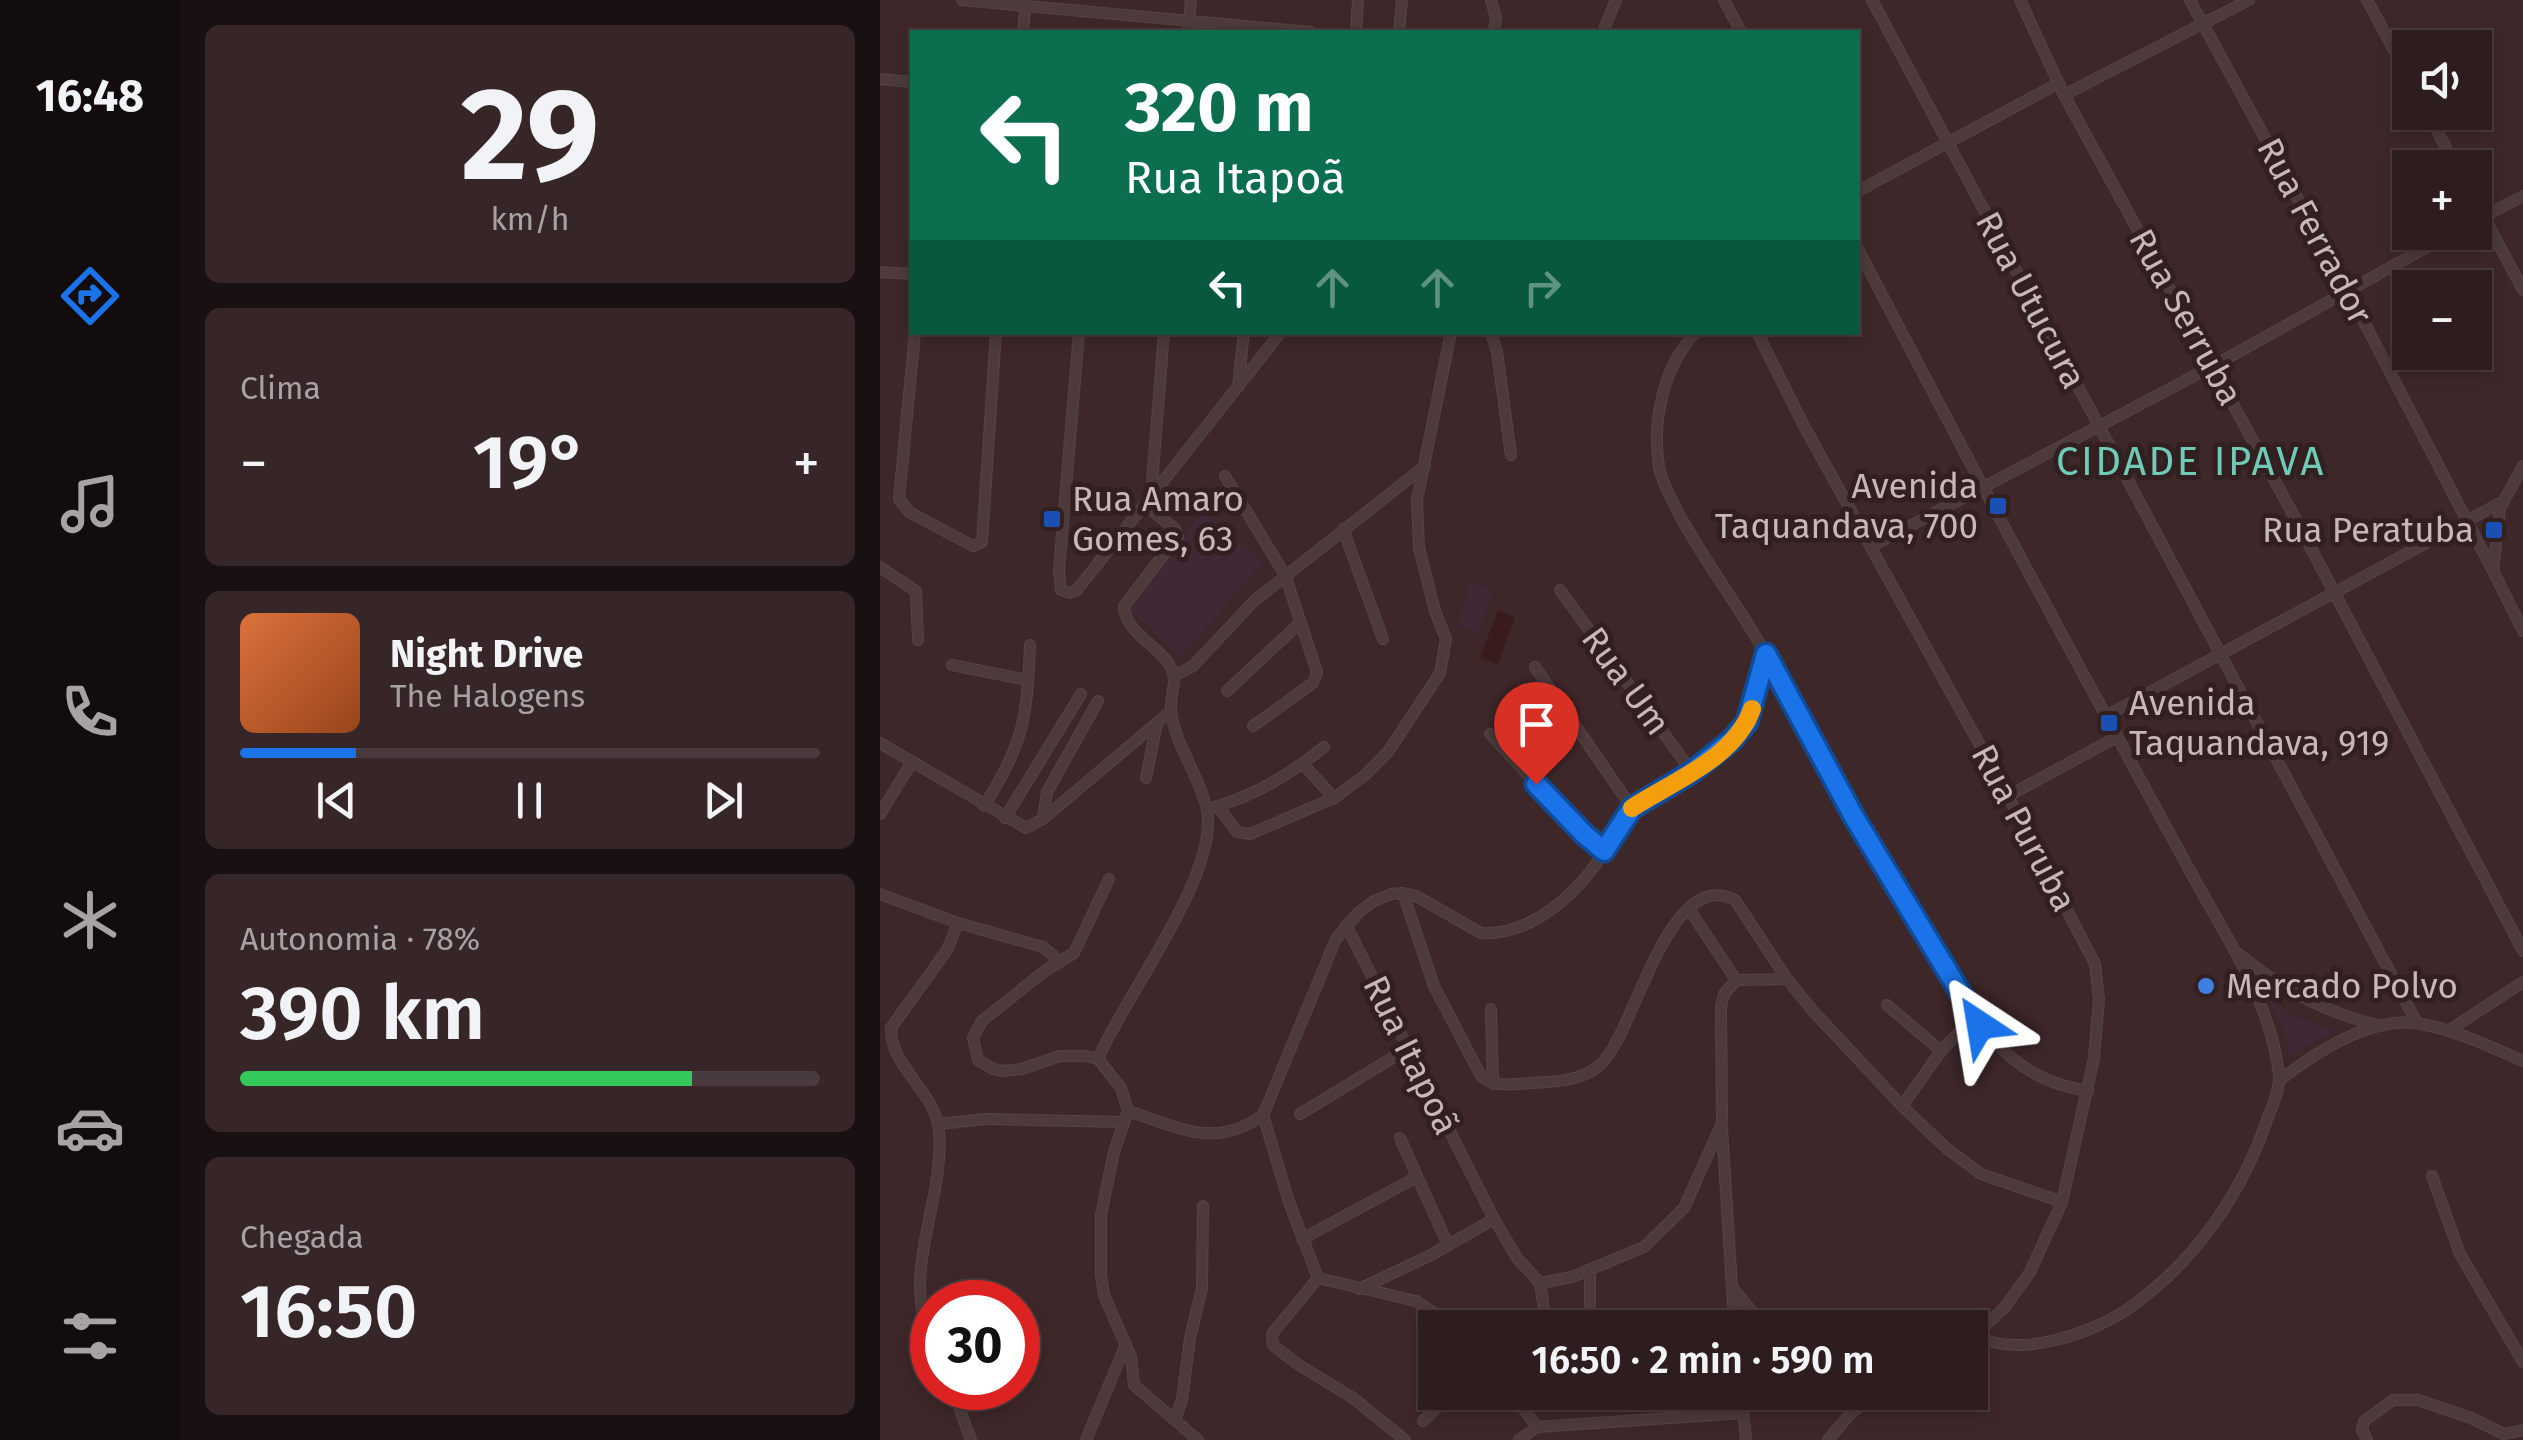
<!DOCTYPE html>
<html lang="pt">
<head>
<meta charset="utf-8">
<style>
  body { margin:0; font-family:"Fira Sans",sans-serif; background:#362628; color:#f1f3f6; height:100vh; display:flex; flex-direction:column; font-size:38px; white-space:nowrap }
  * { box-sizing:border-box; margin:0 }
  p { font-size:32px; color:#a7a2a4 }
  .icon { flex:none; width:55px; height:55px; fill:none; stroke:currentColor; stroke-width:2; stroke-linecap:round; stroke-linejoin:round }
  .map { position:relative; flex:1; overflow:hidden }
  .details { display:flex; flex-direction:column; gap:25px; padding:25px; background:#191011; width:700px }
  .details>* { flex:none }
  .guide { position:absolute; left:30px; top:30px; width:950px; height:305px; border-radius:0px; box-shadow:0 5px 15px #0003,0 0 0 2px #493b3d; background:#0b6e4f; color:#fff; overflow:hidden }
  .buttons { position:absolute; left:1512px; top:30px; display:grid; gap:20px }
  .buttons a { display:grid; place-items:center; width:100px; height:100px; border-radius:0px; background:#2e1d1f; box-shadow:0 5px 15px #0003,0 0 0 2px #493b3d; font-size:50px }
  .speed { position:absolute; left:30px; top:1280px; display:flex; gap:20px; font-size:50px; font-weight:700; text-align:center }
  .speed>* { display:grid; place-content:center; width:130px; height:130px; border-radius:50%; background:#2e1d1f; box-shadow:0 5px 15px #0003,0 0 0 2px #493b3d; line-height:1 }
  .speed .limit { border:15px solid #d22; background:#fff; color:#111 }
  .pin { position:absolute; display:grid; place-items:center; width:85px; height:85px; color:#fff; margin:-102px -42px; border-radius:50% 50% 50% 0; rotate:-45deg; box-shadow:0 0 10px #0007 }
  .pin .icon { rotate:45deg }
  .me { position:absolute; width:110px; margin:-55px; rotate:327deg; stroke-linejoin:round; filter:drop-shadow(0 0 8px #0008) }
  .turn { display:flex; align-items:center; gap:35px; height:210px; padding:0 50px; font-size:45px }
  .turn .icon { width:130px; height:130px; stroke-width:2.5 }
  .turn b { display:block; font-size:70px; line-height:85px }
  .lanes { display:flex; align-items:center; height:95px; padding:0 50px; background:#0003; justify-content:center; gap:50px; direction:ltr }
  .lanes .off { opacity:.35 }
  .big { font-size:75px; font-weight:600; line-height:1.1 }
  .details .widget { flex:1; display:flex; flex-direction:column; justify-content:center; gap:15px; min-width:0; padding:0 35px; border-radius:15px; background:#362628 }
  .details .dial { align-items:center; gap:0 }
  .dial b { font-size:130px; line-height:1 }
  .song { display:flex; align-items:center; gap:30px }
  .cover { width:120px; height:120px; border-radius:15px; background:linear-gradient(135deg,hsl(20 70% 55%),hsl(20 70% 35%)) }
  .played { height:10px; border-radius:5px; background:linear-gradient(90deg,#1a73e8 20%,#493b3d 20%) }
  .keys { display:flex; justify-content:space-around; direction:ltr }
  .heat { display:flex; justify-content:space-between; align-items:center; font-size:55px; direction:ltr }
  .charge { height:15px; border-radius:8px; background:linear-gradient(90deg,#34c759 78%,#493b3d 0) }
  .trip { position:absolute; left:538px; top:1310px; width:570px; height:100px; border-radius:0px; background:#2e1d1f; box-shadow:0 5px 15px #0003,0 0 0 2px #493b3d; font-weight:600; line-height:100px; text-align:center }
  main { display:flex; flex:1; min-height:0 }
  .menu { display:flex; flex-direction:column; width:180px; justify-content:space-around; align-items:center; background:#120c0c; color:#a7a2a4 }
  .menu .icon { width:70px; height:70px }
  .menu .selected { color:#1a73e8 }
  .menu b { font-size:45px; color:#f1f3f6 }
  .map>svg:first-child { display:block }
  .green { fill:#3e2934 }
  .water { fill:#3a1b1d }
  .lines { fill:none; stroke-linecap:round; stroke-linejoin:round }
  .minor-casing { stroke:#564445; stroke-width:12 }
  .minor { stroke:#4d3b3c; stroke-width:10 }
  .route-casing { stroke:#114b97; stroke-width:25 }
  .route { stroke:#1a73e8; stroke-width:18 }
  .slow { stroke:#f59e0b; stroke-width:18 }
  .transit-dot { fill:#1a4fb4; stroke:#322021; stroke-width:4 }
  .shop-dot { fill:#3f7fe0; stroke:#322021; stroke-width:4 }
  .labels { text-anchor:middle; stroke-width:10; stroke-linejoin:round; paint-order:stroke }
  .street-label { font-size:35px; fill:#c8b7b7; stroke:#322021 }
  .poi-label { font-size:35px; fill:#c8b7b7; stroke:#322021; text-anchor:start }
  .quarter-label { font-size:40px; letter-spacing:2.5px; fill:#6fcbb7; stroke:#322021 }
</style>
</head>
<body>
<main>
<nav class="menu">
<b>16:48</b>
<svg class="icon selected" aria-label="directions" viewBox="0 0 24 24"><path d="M12 3l9 9-9 9-9-9zM9 14v-3h6M13 9l2 2-2 2"/></svg>
<svg class="icon" aria-label="music" viewBox="0 0 24 24"><path d="M9 18V5l10-2v13"/><circle cx="6" cy="18" r="3"/><circle cx="16" cy="16" r="3"/></svg>
<svg class="icon" aria-label="phone" viewBox="0 0 24 24"><path d="M5 4h4l2 5-3 2q2 4 5 5l2-3 5 2v4C11 20 4 13 5 4z"/></svg>
<svg class="icon" aria-label="climate" viewBox="0 0 24 24"><path d="M12 3v18M4 7l16 10M4 17L20 7"/></svg>
<svg class="icon" aria-label="car" viewBox="0 0 24 24"><path d="M5 17H2v-5l4-1 3-4h7l3 4 3 1v5h-3M9 17h6M6 11h13"/><circle cx="7" cy="17" r="2"/><circle cx="17" cy="17" r="2"/></svg>
<svg class="icon" aria-label="filters" viewBox="0 0 24 24"><path d="M4 7h16M4 17h16"/><circle cx="9" cy="7" r="2"/><circle cx="15" cy="17" r="2"/></svg>
</nav>
<section class="details">
<div class="widget dial"><b>29</b><p>km/h</p></div>
<div class="widget"><p>Clima</p>
<div class="heat"><a>−</a><b class="big">19°</b><a>+</a></div>
</div>
<div class="widget">
<div class="song"><i class="cover"></i><div><b>Night Drive</b><p>The Halogens</p></div></div>
<div class="played"></div>
<div class="keys"><svg class="icon" aria-label="previous" viewBox="0 0 24 24"><path d="M18 5L8 12l10 7zM5 5v14"/></svg><svg class="icon" aria-label="pause" viewBox="0 0 24 24"><path d="M8 5v14M16 5v14"/></svg><svg class="icon" aria-label="next" viewBox="0 0 24 24"><path d="M6 5l10 7-10 7zM19 5v14"/></svg></div>
</div>
<div class="widget"><p>Autonomia · 78%</p><b class="big">390 km</b><div class="charge"></div></div>
<div class="widget"><p>Chegada</p><b class="big">16:50</b></div>
</section>
<div class="map">
<svg width="1643" height="1440" viewBox="0 0 1643 1440">
  <rect width="100%" height="100%" fill="#3d2729"/>
  <g class="green">
    <polygon points="322,511 383,562 301,658 247,607"/>
    <polygon points="590,582 613,589 600,632 577,626"/>
    <polygon points="1388,999 1418,1017 1455,1031 1408,1057 1406,1035"/>
  </g>
  <polygon class="water" points="618,610 635,617 618,664 600,658"/>
  <g class="lines">
    <g class="minor-casing">
      <g id="minor">
        <polyline points="82,0 431,32"/>
        <polyline points="611,0 616,18 614,32"/>
        <polyline points="844,0 861,32"/>
        <polyline points="992,0 1537,1023"/>
        <polyline points="1140,0 1184,95 1414,516 1643,951"/>
        <polyline points="1310,0 1468,291 1613,571"/>
        <polyline points="1487,0 1530,80"/>
        <polyline points="143,32 146,1"/>
        <polyline points="308,32 311,0"/>
        <polyline points="476,32 478,0"/>
        <polyline points="519,32 522,0"/>
        <polyline points="723,32 736,0"/>
        <polyline points="0,79 32,82"/>
        <polyline points="1184,95 1369,0"/>
        <polyline points="1547,112 1577,168"/>
        <polyline points="978,191 1179,83"/>
        <polyline points="1595,200 1643,290"/>
        <polyline points="1595,221 1643,196"/>
        <path d="M978,249C1063,412 1149,575 1237,736C1264,787 1292,838 1320,889C1352,946 1393,1010 1399,1076C1400,1090 1392,1107 1387,1120C1362,1193 1316,1260 1252,1306C1215,1333 1137,1360 1096,1335"/>
        <polyline points="0,272 32,274"/>
        <polyline points="35,332 19,499 29,512 93,546 102,542 116,332"/>
        <polyline points="199,332 179,570 181,590 189,593 196,591 204,581 401,332"/>
        <polyline points="611,332 617,352 631,455"/>
        <path d="M816,332C783,367 772,420 779,467C782,484 793,501 800,516C827,565 861,609 888,658C937,744 982,832 1032,917C1056,957 1079,1003 1111,1038C1140,1069 1166,1084 1208,1091"/>
        <polyline points="877,332 923,424 1128,796 1215,964 1219,999 1214,1058 1182,1202 1150,1272 1125,1307 1090,1340"/>
        <polyline points="358,387 364,332"/>
        <polyline points="1643,466 1620,508 1613,571 1643,631"/>
        <polyline points="345,476 405,575 437,672 433,683 373,726"/>
        <polyline points="271,496 284,332"/>
        <polyline points="463,529 503,639"/>
        <polyline points="992,546 1333,366 1574,232"/>
        <polyline points="0,567 36,591 38,640"/>
        <polyline points="680,590 812,772"/>
        <polyline points="72,665 148,680"/>
        <polyline points="655,667 752,808"/>
        <polyline points="294,676 313,666 374,601 545,466"/>
        <polyline points="347,691 421,622"/>
        <polyline points="1226,716 1622,502"/>
        <polyline points="610,734 703,834 724,851"/>
        <polyline points="0,743 146,828 163,819 291,711"/>
        <polyline points="423,764 454,798"/>
        <polyline points="266,778 277,723"/>
        <polyline points="1128,796 1237,737"/>
        <path d="M104,806C144,743 147,718 150,645"/>
        <path d="M338,806C375,795 413,772 444,747"/>
        <polyline points="327,810 338,806 357,832 370,834 454,798 484,776 508,752 560,673 566,639 555,611 539,548 537,500 571,332"/>
        <polyline points="0,814 32,762"/>
        <polyline points="125,818 201,694"/>
        <polyline points="163,819 167,792 218,701"/>
        <polyline points="229,879 194,953 166,970 102,1021 93,1038 98,1060 113,1069 123,1071 142,1069 180,1056 207,1056 218,1059 241,1088 248,1111 234,1152 221,1215 221,1275 224,1295 251,1357 254,1385 318,1440"/>
        <path d="M523,893L554,986L601,1076C613,1088 636,1084 652,1083C675,1082 700,1081 719,1066C755,1037 786,865 855,900L907,979L933,1011L1022,1106L1065,1147L1101,1174L1182,1202"/>
        <polyline points="0,894 78,923 163,947 175,957 175,965"/>
        <polyline points="809,909 856,980"/>
        <polyline points="466,925 614,1219 637,1258 660,1283 667,1328"/>
        <path d="M1359,954C1400,988 1446,1013 1498,1025"/>
        <polyline points="1007,1005 1061,1051"/>
        <polyline points="611,1009 613,1084"/>
        <polyline points="1568,1031 1643,982"/>
        <path d="M218,1059C244,997 339,875 327,810C320,776 294,744 291,710C290,700 294,689 294,679C292,649 245,638 244,606L298,536L295,529L265,505"/>
        <path d="M1400,1080C1436,1052 1493,1015 1541,1024C1576,1030 1610,1047 1643,1061"/>
        <polyline points="1022,1106 1061,1051 1094,1017"/>
        <path d="M248,1111C298,1127 335,1150 383,1115L456,939L479,912L494,901L511,894L523,893L536,896L601,933C652,936 699,892 724,852C733,837 739,819 753,807C766,796 784,789 799,780C861,744 871,722 886,654"/>
        <polyline points="420,1114 527,1049"/>
        <polyline points="383,1115 409,1202 438,1278"/>
        <polyline points="59,1124 105,1119 243,1122"/>
        <polyline points="842,1129 852,1287 879,1320 893,1328"/>
        <polyline points="520,1138 568,1245"/>
        <polyline points="1552,1176 1580,1254 1643,1362"/>
        <polyline points="422,1239 537,1177"/>
        <polyline points="438,1278 392,1334 393,1345 419,1365 473,1398 525,1440"/>
        <polyline points="438,1278 536,1301 577,1328"/>
        <polyline points="660,1283 692,1277 764,1247 804,1208 842,1123 841,1007 844,994 856,980 907,979"/>
        <polyline points="479,1289 551,1255 614,1219"/>
        <polyline points="852,1289 855,1328"/>
        <polyline points="710,1328 710,1270"/>
        <path d="M52,1343C19,1272 65,1204 59,1131C56,1092 10,1067 11,1028L67,950L78,923"/>
        <polyline points="72,1388 91,1440"/>
        <polyline points="631,1392 657,1427 639,1440"/>
        <polyline points="861,1392 866,1440"/>
        <polyline points="296,1417 302,1400 310,1338 322,1288 323,1206"/>
        <polyline points="543,1421 573,1392"/>
        <polyline points="657,1427 863,1413"/>
        <polyline points="206,1440 246,1344"/>
        <polyline points="948,1440 970,1414 998,1392"/>
        <polyline points="1487,1440 1482,1430 1484,1421 1513,1400 1538,1400 1591,1418 1624,1434 1643,1430"/>
      </g>
    </g>
    <use href="#minor" class="minor"/>
  </g>
  <g class="lines">
    <g class="route-casing">
      <polyline id="route" points="656,784 704,834 724,851 752,808 812,772 852,740 867,722 886,654 974,817 1100,1025"/>
    </g>
    <use href="#route" class="route"/>
    <path class="slow" d="M752,808C793,781 854,759 872,709"/>
  </g>
  <g class="transit-dot">
    <rect x="1108" y="496" width="20" height="20" rx="5"/>
    <rect x="162" y="509" width="20" height="20" rx="5"/>
    <rect x="1604" y="520" width="20" height="20" rx="5"/>
    <rect x="1219" y="713" width="20" height="20" rx="5"/>
  </g>
  <circle class="shop-dot" cx="1326" cy="986" r="10"/>
  <g class="labels">
    <g class="street-label">
      <text transform="translate(1435 231) rotate(62)" y="12">Rua Ferrador</text>
      <text transform="translate(1151 300) rotate(62)" y="12">Rua Utucura</text>
      <text transform="translate(1306 317) rotate(61)" y="12">Rua Serruba</text>
      <text transform="translate(746 681) rotate(54)" y="12">Rua Um</text>
      <text transform="translate(1144 828) rotate(62)" y="12">Rua Puruba</text>
      <text transform="translate(531 1055) rotate(64)" y="12">Rua Itapoã</text>
    </g>
    <g class="poi-label">
      <text x="1098" y="498" text-anchor="end">Avenida<tspan x="1098" dy="40">Taquandava, 700</tspan></text>
      <text x="192" y="511">Rua Amaro<tspan x="192" dy="40">Gomes, 63</tspan></text>
      <text x="1594" y="542" text-anchor="end">Rua Peratuba</text>
      <text x="1249" y="715">Avenida<tspan x="1249" dy="40">Taquandava, 919</tspan></text>
      <text x="1346" y="998">Mercado Polvo</text>
    </g>
    <g class="quarter-label">
      <text x="1311" y="475">CIDADE IPAVA</text>
    </g>
  </g>
</svg>
<div class="buttons">
<a><svg class="icon" aria-label="sound" viewBox="0 0 24 24"><path d="M4 9h4l5-4v14l-5-4H4zM17 9q2 3 0 6"/></svg></a>
<a>+</a>
<a>−</a>
</div>
<div class="speed"><div class="limit">30</div></div>
<div class="pin" style="left:656px;top:784px;background:#d93025"><svg class="icon" aria-label="arrive" viewBox="0 0 24 24"><path d="M6 21V4h12l-3 4 3 4H6"/></svg></div>
<svg class="me" style="left:1100px;top:1025px" viewBox="-20 -20 40 40"><path d="M0-17L14 15 0 8-14 15z" fill="#1a73e8" stroke="#fff" stroke-width="4"/></svg>
<div class="trip">16:50 · 2 min · 590 m</div>
<div class="guide">
<div class="turn"><svg class="icon" aria-label="left" viewBox="0 0 24 24"><path d="M17 20v-9H6M10 6l-5 5 5 5"/></svg><div><b>320 m</b>Rua Itapoã</div></div>
<div class="lanes"><svg class="icon" aria-label="left" viewBox="0 0 24 24"><path d="M17 20v-9H6M10 6l-5 5 5 5"/></svg><svg class="icon off" aria-label="ahead" viewBox="0 0 24 24"><path d="M12 20V5M6 11l6-6 6 6"/></svg><svg class="icon off" aria-label="ahead" viewBox="0 0 24 24"><path d="M12 20V5M6 11l6-6 6 6"/></svg><svg class="icon off" aria-label="right" viewBox="0 0 24 24"><path d="M7 20v-9h11M14 6l5 5-5 5"/></svg></div>
</div>
</div>
</main>
</body>
</html>
